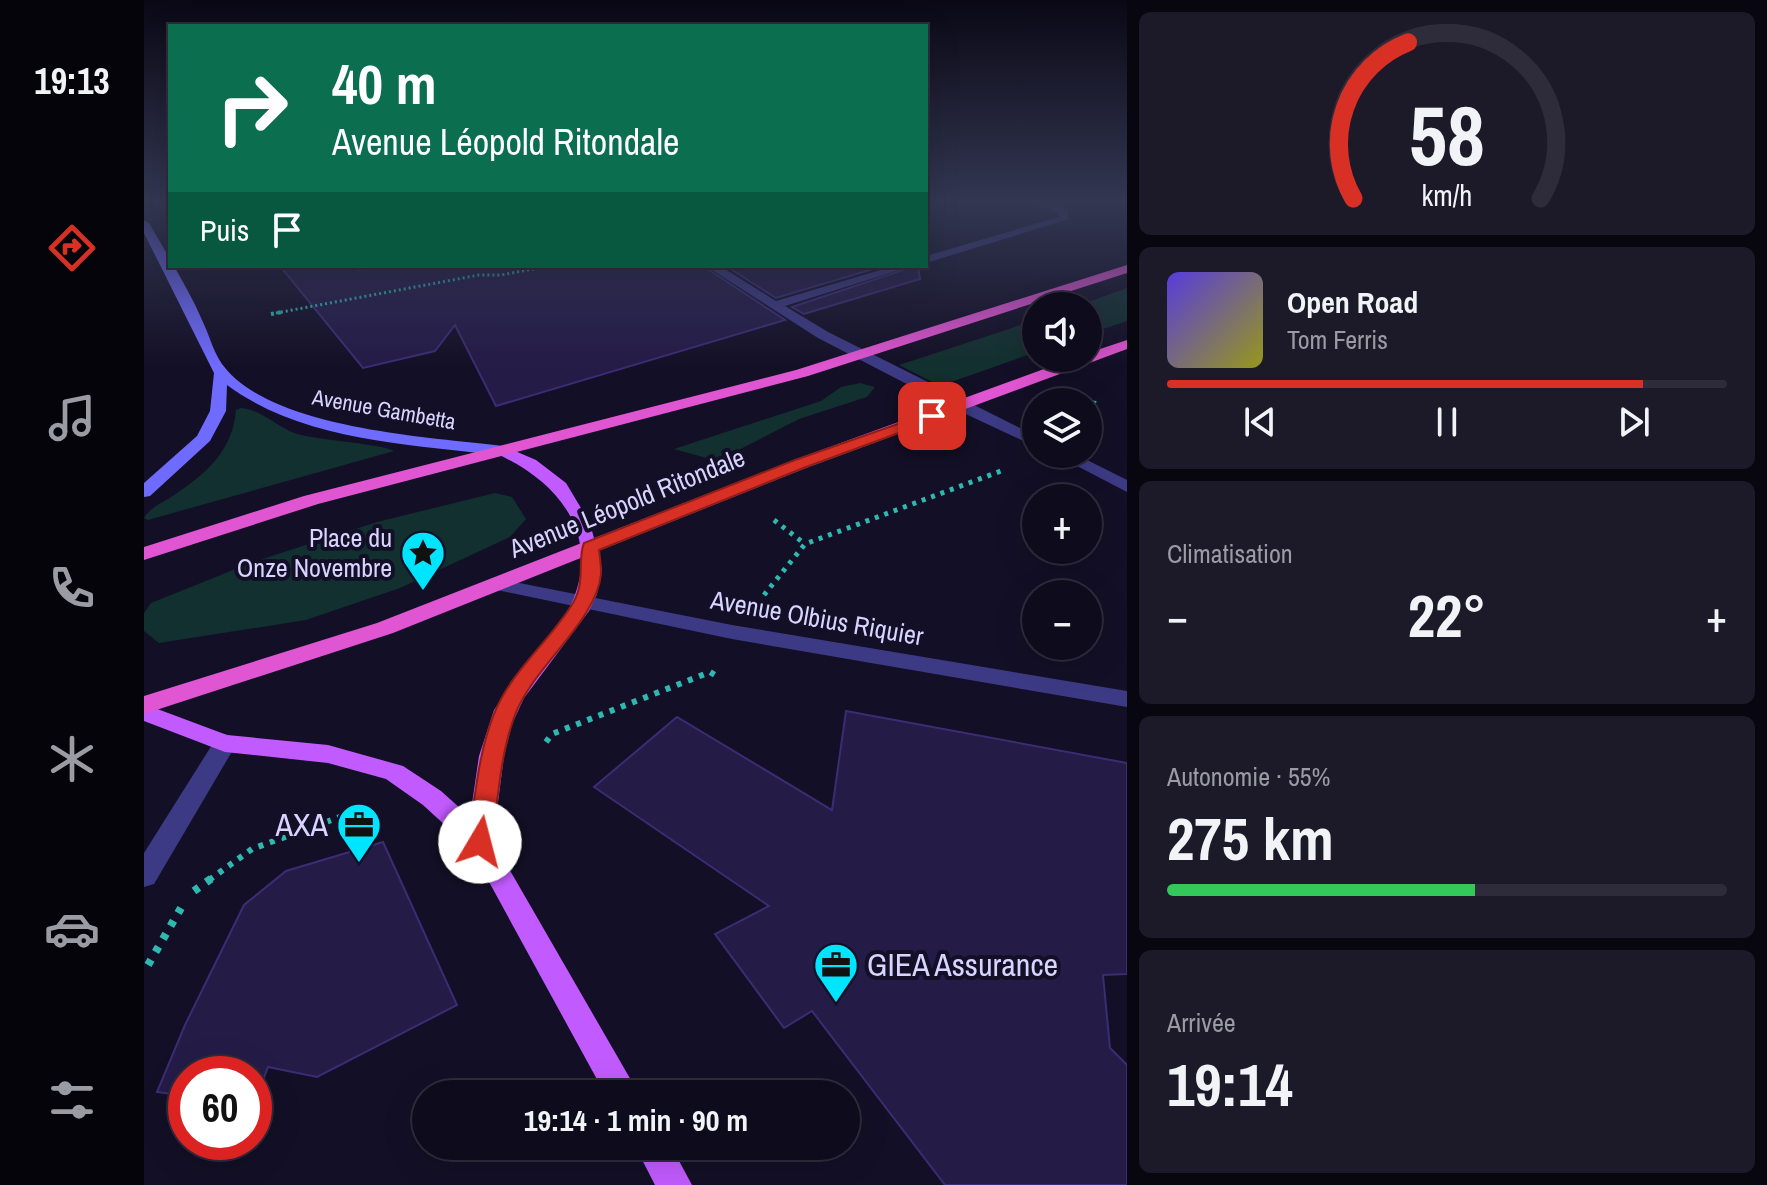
<!DOCTYPE html>
<html lang="fr">
<head>
<meta charset="utf-8">
<style>
  body { margin:0; font-family:"Archivo Narrow",sans-serif; background:#1c1929; color:#f1f3f6; height:100vh; display:flex; flex-direction:column; font-size:30px; white-space:nowrap }
  * { box-sizing:border-box; margin:0 }
  p { font-size:26px; color:#9b9ba3 }
  .icon { flex:none; width:44px; height:44px; fill:none; stroke:currentColor; stroke-width:2; stroke-linecap:round; stroke-linejoin:round }
  .map { position:relative; flex:1; overflow:hidden }
  .sheet { display:flex; flex-direction:column; gap:12px; padding:12px; background:#08060f; width:640px }
  .sheet>* { flex:none }
  .top-card { position:absolute; left:24px; top:24px; width:760px; height:244px; border-radius:0px; box-shadow:0 8px 32px #0002,0 0 0 2px #2e2b3b; background:#0b6e4f; color:#fff; overflow:hidden }
  .fabs { position:absolute; left:878px; top:292px; display:grid; gap:16px }
  .fabs a { display:grid; place-items:center; width:80px; height:80px; border-radius:50%; background:#0e0b1c; box-shadow:0 8px 32px #0002,0 0 0 2px #2e2b3b; font-size:40px }
  .speed { position:absolute; left:24px; top:1056px; display:flex; gap:16px; font-size:40px; font-weight:700; text-align:center }
  .speed>* { display:grid; place-content:center; width:104px; height:104px; border-radius:50%; background:#0e0b1c; box-shadow:0 8px 32px #0002,0 0 0 2px #2e2b3b; line-height:1 }
  .speed .limit { border:12px solid #d22; background:#fff; color:#111 }
  .pin { position:absolute; display:grid; place-items:center; width:68px; height:68px; color:#fff; margin:-34px; border-radius:16px; box-shadow:0 4px 12px #0006 }
  .me { position:absolute; width:88px; margin:-44px; rotate:8deg; stroke-linejoin:round; filter:drop-shadow(0 0 6px #0008) }
  .turn { display:flex; align-items:center; gap:28px; height:168px; padding:0 32px; font-size:36px }
  .turn .icon { width:104px; height:104px; stroke-width:2.5 }
  .turn b { display:block; font-size:56px; line-height:68px }
  .then { display:flex; align-items:center; height:76px; padding:0 32px; background:#0003; gap:16px; font-size:30px }
  .big { font-size:60px; font-weight:700; line-height:1.1 }
  .sheet .widget { flex:1; display:flex; flex-direction:column; justify-content:center; gap:12px; min-width:0; padding:0 28px; border-radius:12px; background:#1c1929 }
  .sheet .dial { align-items:center; gap:0 }
  .dial svg { height:208px; overflow:visible; fill:none; stroke:#2e2b3b; stroke-width:7; stroke-linecap:round; text-anchor:middle }
  .dial text { fill:#f1f3f6; stroke:none }
  .song { display:flex; align-items:center; gap:24px }
  .cover { width:96px; height:96px; border-radius:12px; background:linear-gradient(135deg,hsl(250 70% 55%),hsl(60 70% 35%)) }
  .played { height:8px; border-radius:4px; background:linear-gradient(90deg,#d93025 85%,#2e2b3b 85%) }
  .keys { display:flex; justify-content:space-around; direction:ltr }
  .heat { display:flex; justify-content:space-between; align-items:center; font-size:44px; direction:ltr }
  .charge { height:12px; border-radius:6px; background:linear-gradient(90deg,#34c759 55%,#2e2b3b 0) }
  .trip { position:absolute; left:268px; top:1080px; width:448px; height:80px; border-radius:40px; background:#0e0b1c; box-shadow:0 8px 32px #0002,0 0 0 2px #2e2b3b; font-weight:700; line-height:80px; text-align:center }
  main { display:flex; flex:1; min-height:0 }
  .tabs { display:flex; flex-direction:column; width:144px; justify-content:space-around; align-items:center; background:#06040b; color:#9b9ba3 }
  .tabs .icon { width:56px; height:56px }
  .tabs .on { color:#d93025 }
  .tabs b { font-size:36px; color:#f1f3f6 }
  .map>svg:first-child { display:block }
  .green { fill:#12302f }
  .building { fill:#241b47; stroke:#3b2d73; stroke-width:2 }
  .lines { fill:none; stroke-linecap:round; stroke-linejoin:round }
  .path-far4 { stroke:#2fb8b0; stroke-width:3; stroke-dasharray:2 3; stroke-linecap:butt }
  .path-far3 { stroke:#2fb8b0; stroke-width:4; stroke-dasharray:3 4; stroke-linecap:butt }
  .path-far2 { stroke:#2fb8b0; stroke-width:5; stroke-dasharray:4 6; stroke-linecap:butt }
  .path-far1 { stroke:#2fb8b0; stroke-width:6; stroke-dasharray:5 7; stroke-linecap:butt }
  .path { stroke:#2fb8b0; stroke-width:8; stroke-dasharray:6 9; stroke-linecap:butt }
  .minor { fill:#3d3a85; fill-rule:evenodd }
  .secondary { fill:#6f6bff; fill-rule:evenodd }
  .primary { fill:#c25bff; fill-rule:evenodd }
  .trunk { fill:#e055d1; fill-rule:evenodd }
  .route { fill:#d93025; stroke:#8d1f18; stroke-width:2 }
  .labels { text-anchor:middle; stroke-width:8; stroke-linejoin:round; paint-order:stroke }
  .far-street-label { font-size:22px; fill:#d9d4ff; stroke:#130f26 }
  .street-label { font-size:26px; fill:#d9d4ff; stroke:#130f26 }
  .poi-label { font-size:26px; fill:#d9d4ff; stroke:#130f26; text-anchor:end }
  .near-poi-label { font-size:32px; fill:#d9d4ff; stroke:#130f26; text-anchor:end }
</style>
</head>
<body>
<main>
<nav class="tabs">
<b>19:13</b>
<svg class="icon on" aria-label="directions" viewBox="0 0 24 24"><path d="M12 3l9 9-9 9-9-9zM9 14v-3h6M13 9l2 2-2 2"/></svg>
<svg class="icon" aria-label="music" viewBox="0 0 24 24"><path d="M9 18V5l10-2v13"/><circle cx="6" cy="18" r="3"/><circle cx="16" cy="16" r="3"/></svg>
<svg class="icon" aria-label="phone" viewBox="0 0 24 24"><path d="M5 4h4l2 5-3 2q2 4 5 5l2-3 5 2v4C11 20 4 13 5 4z"/></svg>
<svg class="icon" aria-label="climate" viewBox="0 0 24 24"><path d="M12 3v18M4 7l16 10M4 17L20 7"/></svg>
<svg class="icon" aria-label="car" viewBox="0 0 24 24"><path d="M5 17H2v-5l4-1 3-4h7l3 4 3 1v5h-3M9 17h6M6 11h13"/><circle cx="7" cy="17" r="2"/><circle cx="17" cy="17" r="2"/></svg>
<svg class="icon" aria-label="filters" viewBox="0 0 24 24"><path d="M4 7h16M4 17h16"/><circle cx="9" cy="7" r="2"/><circle cx="15" cy="17" r="2"/></svg>
</nav>
<div class="map">
<svg width="983" height="1185" viewBox="0 0 983 1185">
  <rect width="100%" height="100%" fill="#130f26"/>
  <g class="green">
    <polygon points="983,288 983,321 944,334 944,306 933,306"/>
    <polygon points="892,320 892,352 796,386 755,365"/>
    <polygon points="716,383 731,387 723,397 655,419 573,461 530,449 677,401 697,387"/>
    <path d="M97,408C117,409 134,428 153,434C174,440 239,444 250,451L4,520L0,518C7,506 19,503 30,495C62,474 89,450 92,410Z"/>
    <polygon points="351,493 368,497 382,519 366,537 256,588 162,620 15,643 0,631 0,613 7,603 109,562 233,522"/>
  </g>
  <g class="building">
    <polygon points="136,266 210,266 214,270 239,266 559,266 641,320 352,406 311,325 291,351 219,368"/>
    <polygon points="582,266 739,266 632,298"/>
    <polygon points="771,266 774,266 776,279 660,314 648,307"/>
    <polygon points="702,711 983,763 983,974 959,975 966,1048 983,1065 983,1185 801,1185 668,1011 640,1028 571,934 625,906 450,787 533,717 688,810"/>
    <polygon points="239,842 313,1005 173,1077 124,1067 110,1104 110,1074 42,1074 42,1096 13,1092 41,1025 100,905 142,871"/>
  </g>
  <g class="lines">
    <polyline class="path-far4" points="127,314 335,275 357,275 405,266"/>
    <g class="path-far3">
      <polyline points="127,314 138,312"/>
      <polyline points="945,424 951,399"/>
    </g>
    <g class="path-far2">
      <polyline points="630,520 661,544"/>
      <polyline points="620,595 661,544 857,471"/>
    </g>
    <g class="path-far1">
      <polyline points="402,742 408,734 566,672 576,678"/>
      <polyline points="65,880 108,849 215,810"/>
    </g>
    <g class="path">
      <polyline points="50,891 68,878"/>
      <polyline points="4,965 37,908"/>
    </g>
    <g class="minor">
      <polygon points="885,201 901,201 923,209 925,219 782,263 782,256 915,217 914,213"/>
      <polygon points="562,266 576,266 632,301 750,266 768,266 641,306 684,332 892,436 892,447 811,409 674,338"/>
      <polygon points="910,454 931,454 983,480 983,492"/>
      <polygon points="355,579 588,625 983,691 983,707 588,639 348,589 345,585 348,581"/>
      <polygon points="81,734 89,737 93,743 10,884 0,887 0,853 73,737"/>
    </g>
    <path class="secondary" d="M0,220L5,223L26,259V266H30C40,284 50,301 58,320C66,336 70,356 82,369C133,429 284,437 359,446L367,451L359,456C268,444 160,442 83,385L82,411L66,441L6,496L0,497V483L53,436L66,411L70,373L0,233Z"/>
    <g class="primary">
      <path d="M359,446L392,460L422,483L446,523L458,569L453,594L445,611L380,698L368,724L360,756L349,841L495,1094H461L327,849L279,805L242,779L184,763L81,752L0,721V704L83,735L184,745L259,766L297,791L326,817L335,756L350,710L424,611C460,540 419,484 353,454L351,451Z"/>
      <polygon points="491,1146 527,1146 548,1185 511,1185"/>
    </g>
    <g class="trunk">
      <polygon points="983,265 983,273 664,376 174,504 0,560 0,547 160,496 652,370"/>
      <polygon points="983,340 983,349 662,468 249,633 0,714 0,696 233,623 650,460 930,358 944,358 944,353"/>
    </g>
  </g>
  <linearGradient id="sky" x2="0" y2="1"><stop stop-color="#0a0815"/><stop offset="0.55" stop-color="#333752"/><stop offset="1" stop-color="#333752" stop-opacity="0"/></linearGradient>
  <rect width="983" height="367" fill="url(#sky)"/>
  <path class="route" d="M788,412L793,413V419L662,467L455,550C456,557 457,566 457,574C453,621 388,668 371,715C356,754 354,800 348,842L345,849L336,851L328,849L324,842C331,800 334,753 350,714C367,671 406,641 429,603C442,581 433,560 440,543L651,460Z"/>
  <defs>
    <g id="sight-pin" transform="scale(2.3)"><path d="M0 17L-7.5 6A9.5 9.5 0 1 1 7.5 6Z" fill="#00e5ff" stroke="#130f26"/><path d="M0-6L1.8-2.2L6-1.7L2.9 1.2L3.7 5.4L0 3.3L-3.7 5.4L-2.9 1.2L-6-1.7L-1.8-2.2Z" fill="#111"/></g>
    <g id="office-pin" transform="scale(2.3)"><path d="M0 17L-7.5 6A9.5 9.5 0 1 1 7.5 6Z" fill="#00e5ff" stroke="#130f26"/><path d="M-6-3h4V-5.5h4V-3h4V5H-6ZM-1-4.5V-3h2v-1.5ZM-6 0V1H6V0Z" fill="#111"/></g>
  </defs>
  <g fill-rule="evenodd">
    <use href="#sight-pin" x="279" y="553"/>
    <use href="#office-pin" x="215" y="825"/>
    <use href="#office-pin" x="692" y="965"/>
  </g>
  <g class="labels">
    <g class="far-street-label">
      <text transform="translate(240 409) rotate(10)" y="8">Avenue Gambetta</text>
    </g>
    <g class="street-label">
      <text transform="translate(483 503) rotate(-22)" y="9">Avenue Léopold Ritondale</text>
      <text transform="translate(673 618) rotate(10)" y="9">Avenue Olbius Riquier</text>
    </g>
    <g class="poi-label">
      <text x="248" y="547">Place du<tspan x="248" dy="30">Onze Novembre</tspan></text>
    </g>
    <g class="near-poi-label">
      <text x="184" y="836">AXA</text>
      <text x="723" y="976" text-anchor="start">GIEA Assurance</text>
    </g>
  </g>
</svg>
<div class="fabs">
<a><svg class="icon" aria-label="sound" viewBox="0 0 24 24"><path d="M4 9h4l5-4v14l-5-4H4zM17 9q2 3 0 6"/></svg></a>
<a><svg class="icon" aria-label="layers" viewBox="0 0 24 24"><path d="M12 4l9 5-9 5-9-5zM3 14l9 5 9-5"/></svg></a>
<a>+</a>
<a>−</a>
</div>
<div class="speed"><div class="limit">60</div></div>
<div class="pin" style="left:788px;top:416px;background:#d93025"><svg class="icon" aria-label="arrive" viewBox="0 0 24 24"><path d="M6 21V4h12l-3 4 3 4H6"/></svg></div>
<svg class="me" style="left:336px;top:842px" viewBox="-20 -20 40 40"><circle r="19" fill="#fff"/><path d="M0-13L10 11 0 6-10 11z" fill="#d93025"/></svg>
<div class="trip">19:14 · 1 min · 90 m</div>
<div class="top-card">
<div class="turn"><svg class="icon" aria-label="right" viewBox="0 0 24 24"><path d="M7 20v-9h11M14 6l5 5-5 5"/></svg><div><b>40 m</b>Avenue Léopold Ritondale</div></div>
<div class="then">Puis<svg class="icon" aria-label="arrive" viewBox="0 0 24 24"><path d="M6 21V4h12l-3 4 3 4H6"/></svg></div>
</div>
</div>
<section class="sheet">
<div class="widget dial"><svg viewBox="0 0 100 80">
<path d="M14 69A42 42 0 1 1 86 69"/>
<path d="M14 69A42 42 0 0 1 35 9" stroke="#d93025"/>
<text x="50" y="56" font-size="32" font-weight="700">58</text>
<text x="50" y="72" font-size="11">km/h</text>
</svg></div>
<div class="widget">
<div class="song"><i class="cover"></i><div><b>Open Road</b><p>Tom Ferris</p></div></div>
<div class="played"></div>
<div class="keys"><svg class="icon" aria-label="previous" viewBox="0 0 24 24"><path d="M18 5L8 12l10 7zM5 5v14"/></svg><svg class="icon" aria-label="pause" viewBox="0 0 24 24"><path d="M8 5v14M16 5v14"/></svg><svg class="icon" aria-label="next" viewBox="0 0 24 24"><path d="M6 5l10 7-10 7zM19 5v14"/></svg></div>
</div>
<div class="widget"><p>Climatisation</p>
<div class="heat"><a>−</a><b class="big">22°</b><a>+</a></div>
</div>
<div class="widget"><p>Autonomie · 55%</p><b class="big">275 km</b><div class="charge"></div></div>
<div class="widget"><p>Arrivée</p><b class="big">19:14</b></div>
</section>
</main>
</body>
</html>
